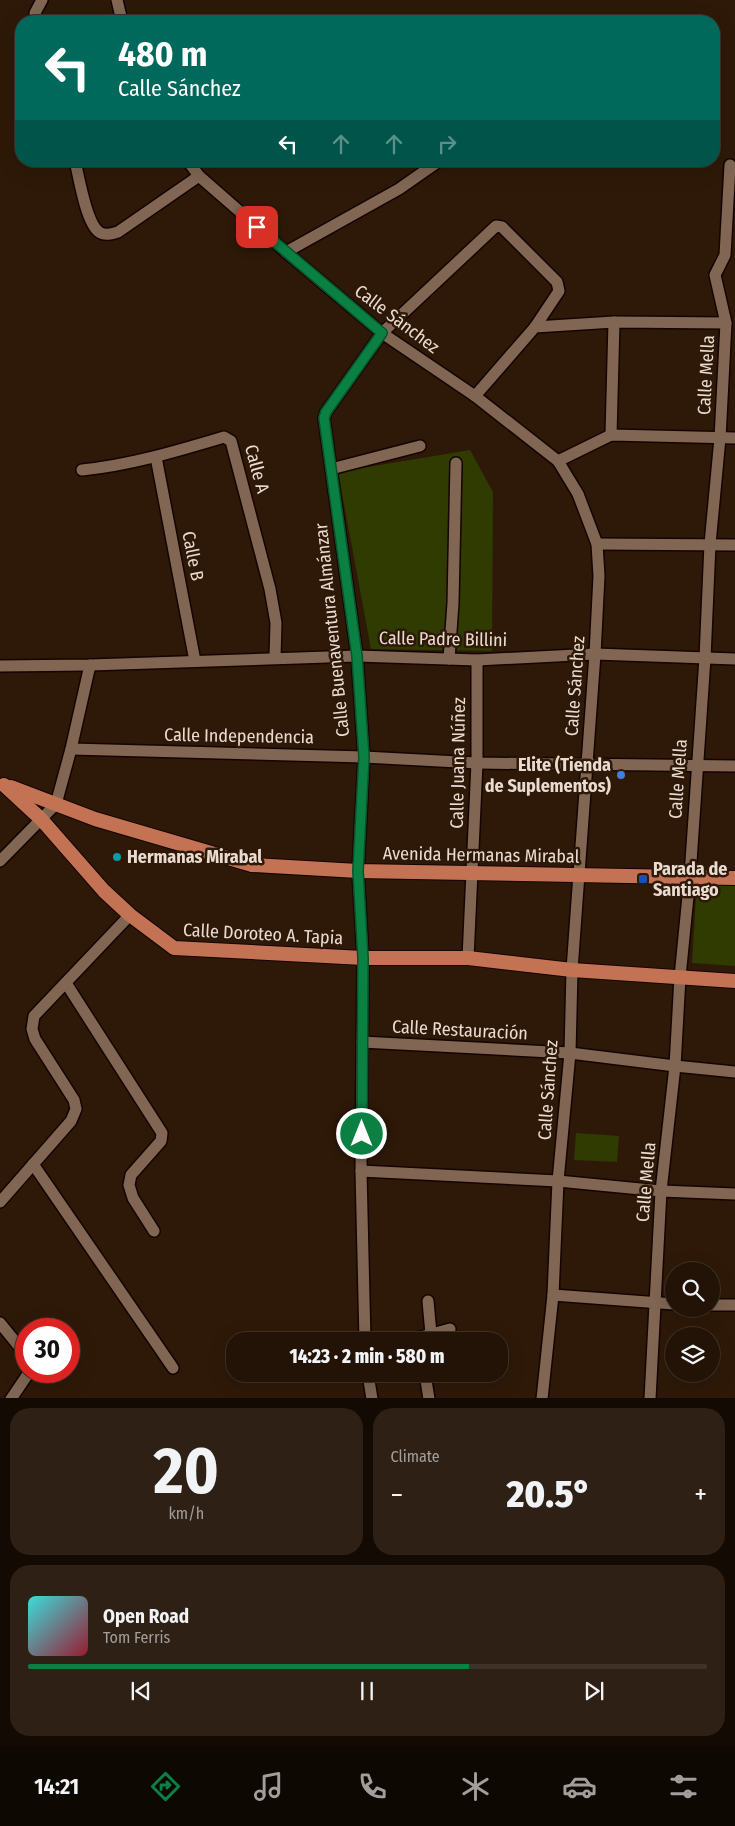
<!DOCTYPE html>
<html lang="en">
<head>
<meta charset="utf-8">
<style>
  body { margin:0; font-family:"Fira Sans Condensed",sans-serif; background:#2e2014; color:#f1f3f6; height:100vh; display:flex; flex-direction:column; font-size:19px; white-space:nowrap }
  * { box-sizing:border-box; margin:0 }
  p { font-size:16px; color:#a29e9b }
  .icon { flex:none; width:28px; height:28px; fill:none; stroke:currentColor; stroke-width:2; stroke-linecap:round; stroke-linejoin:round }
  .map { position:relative; height:1398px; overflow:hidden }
  .drawer { display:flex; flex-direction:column; gap:10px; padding:10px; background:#130a03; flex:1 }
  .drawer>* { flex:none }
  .hud { position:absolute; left:15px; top:15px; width:705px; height:152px; border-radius:20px; box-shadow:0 5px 20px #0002,0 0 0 1px #3f3228; background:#00695c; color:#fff; overflow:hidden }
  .buttons { position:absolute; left:665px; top:1262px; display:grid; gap:10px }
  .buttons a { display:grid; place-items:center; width:55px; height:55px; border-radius:50%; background:#221306; box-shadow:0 5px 20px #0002,0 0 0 1px #3f3228; font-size:25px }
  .speed { position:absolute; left:15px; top:1318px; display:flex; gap:10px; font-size:25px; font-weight:700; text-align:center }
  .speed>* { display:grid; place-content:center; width:65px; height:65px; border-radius:50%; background:#221306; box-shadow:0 5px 20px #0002,0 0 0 1px #3f3228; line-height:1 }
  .speed .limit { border:8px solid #d22; background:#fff; color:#111 }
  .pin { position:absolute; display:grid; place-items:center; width:42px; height:42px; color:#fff; margin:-21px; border-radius:10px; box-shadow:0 2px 8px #0006 }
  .me { position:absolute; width:55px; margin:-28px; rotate:0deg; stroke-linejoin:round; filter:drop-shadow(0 0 4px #0008) }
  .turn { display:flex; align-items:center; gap:18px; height:105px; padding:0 20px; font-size:22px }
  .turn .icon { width:65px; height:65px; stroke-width:2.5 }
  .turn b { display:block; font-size:35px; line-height:42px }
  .lanes { display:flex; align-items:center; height:48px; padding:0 20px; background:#0003; justify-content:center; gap:25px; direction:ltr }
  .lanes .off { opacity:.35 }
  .big { font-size:38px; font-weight:800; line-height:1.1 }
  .drawer .tile { flex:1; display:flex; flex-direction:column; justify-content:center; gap:8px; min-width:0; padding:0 18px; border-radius:20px; background:#2e2014 }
  .drawer .dial { align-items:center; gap:0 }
  .dial b { font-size:65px; line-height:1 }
  .song { display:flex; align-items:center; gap:15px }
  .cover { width:60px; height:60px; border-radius:8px; background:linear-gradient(135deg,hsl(180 70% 55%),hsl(350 70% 35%)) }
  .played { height:5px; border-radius:2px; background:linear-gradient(90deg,#0b8043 65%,#3f3228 65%) }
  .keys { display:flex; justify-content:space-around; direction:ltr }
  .heat { display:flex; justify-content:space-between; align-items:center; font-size:28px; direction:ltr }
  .drawer .tiles { flex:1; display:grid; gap:10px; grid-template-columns:1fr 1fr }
  .tile:last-child { grid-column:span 2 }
  .trip { position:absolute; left:226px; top:1332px; width:282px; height:50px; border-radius:20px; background:#221306; box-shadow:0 5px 20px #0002,0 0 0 1px #3f3228; font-weight:800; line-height:50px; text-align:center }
  .tabs { display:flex; height:80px; justify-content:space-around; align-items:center; background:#0e0802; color:#a29e9b }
  .tabs .icon { width:35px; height:35px }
  .tabs .active { color:#0b8043 }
  .tabs b { font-size:22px; color:#f1f3f6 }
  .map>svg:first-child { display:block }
  .green { fill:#2f3b00 }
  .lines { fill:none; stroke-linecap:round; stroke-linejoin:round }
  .minor-casing { stroke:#150400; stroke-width:14 }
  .major-casing { stroke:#150400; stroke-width:16 }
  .minor { stroke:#806653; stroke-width:11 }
  .major { stroke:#c37354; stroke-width:14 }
  .route-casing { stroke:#07532c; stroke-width:12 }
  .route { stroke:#0b8043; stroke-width:9 }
  .shop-dot { fill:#3f7fe0; stroke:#2e1908; stroke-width:2 }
  .culture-dot { fill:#0f9aa8; stroke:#2e1908; stroke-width:2 }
  .transit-dot { fill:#1a4fb4; stroke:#2e1908; stroke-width:2 }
  .labels { text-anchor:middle; stroke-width:5; stroke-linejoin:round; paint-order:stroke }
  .street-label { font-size:18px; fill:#eadbd1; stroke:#2e1908 }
  .poi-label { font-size:18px; font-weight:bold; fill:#eadbd1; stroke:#2e1908; text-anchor:start }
</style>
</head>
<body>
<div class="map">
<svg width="735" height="1399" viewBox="0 0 735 1399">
  <rect width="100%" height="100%" fill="#2e1908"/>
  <g class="green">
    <polygon points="470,450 493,492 492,651 371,649 338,472"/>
    <polygon points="697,880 735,882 735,966 692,963"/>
    <polygon points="576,1133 619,1136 617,1162 574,1160"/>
  </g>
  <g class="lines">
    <g class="minor-casing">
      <g id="minor">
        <polyline points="117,0 122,21"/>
        <polyline points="37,21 35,13 42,0"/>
        <path d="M75,161C79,177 86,223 99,232C105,236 112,234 118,232L199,176"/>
        <polyline points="188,161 199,176 286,252 382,333 475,396 558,461 578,494 597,544 599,576 595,654 572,970 570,1053 558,1181 553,1295 542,1399"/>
        <polyline points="286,252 399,189 439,161"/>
        <polyline points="475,396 535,327 614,322 726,323"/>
        <polyline points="611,435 614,322"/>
        <polyline points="156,457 195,661"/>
        <polyline points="558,461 611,435 735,438"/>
        <polyline points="331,469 420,446"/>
        <path d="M82,470C131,465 177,451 224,437L231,441L270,589L276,623L275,657"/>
        <polyline points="597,544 735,545"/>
        <polyline points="449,659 453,603 456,463"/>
        <polyline points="0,666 90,665 357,656 477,660 595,654 735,659"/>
        <polyline points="71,749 364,757 477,763 735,766"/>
        <polyline points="0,861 56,804 71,749 90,665"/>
        <polyline points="468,958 477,763 477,660"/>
        <polyline points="66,983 162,1133 161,1141 131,1175 129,1185 133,1198 154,1231"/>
        <polyline points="362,1042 570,1053 675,1066 735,1072"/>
        <polyline points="33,1164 173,1368"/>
        <polyline points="361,1171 558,1181 661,1191 735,1194"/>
        <polyline points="0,1202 71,1121 76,1109 74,1100 35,1039 32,1029 34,1016 130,915"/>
        <polyline points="553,1295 674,1304"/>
        <polyline points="428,1301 431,1334"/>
        <polyline points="711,1305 735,1305"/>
        <polyline points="0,1323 26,1355"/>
        <polyline points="365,1341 361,1171 363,958 358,871 364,757 357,656 324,418 326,412 382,333 496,226 502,227 557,282 559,291 535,327"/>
        <polyline points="406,1341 450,1329"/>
        <polyline points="368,1374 372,1399"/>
        <polyline points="425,1374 429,1399"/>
        <polyline points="11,1399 30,1371"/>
        <polyline points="650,1399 661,1191 675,1066 680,977 690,876 705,658 710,544 720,438 726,323 715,275 725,255 730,165"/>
      </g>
    </g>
    <g class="major-casing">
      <g id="major">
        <polyline points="4,785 41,819 104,891 130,915 174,948 363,958 468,958 572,970 735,981"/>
        <polyline points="11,787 95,819 252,865 358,871 735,878"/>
      </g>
    </g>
    <use href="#minor" class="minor"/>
    <use href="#major" class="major"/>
  </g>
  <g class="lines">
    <g class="route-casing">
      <polyline id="route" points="257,227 382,333 326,412 324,418 357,656 364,757 358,871 363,958 362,1134"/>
    </g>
    <use href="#route" class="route"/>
  </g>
  <circle class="shop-dot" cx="621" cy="775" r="5"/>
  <circle class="culture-dot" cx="117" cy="857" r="5"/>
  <rect class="transit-dot" x="638" y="874" width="10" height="10" rx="2.5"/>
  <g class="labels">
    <g class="street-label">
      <text transform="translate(397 319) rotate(37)" y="6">Calle Sánchez</text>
      <text transform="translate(706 375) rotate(-87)" y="6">Calle Mella</text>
      <text transform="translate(257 469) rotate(75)" y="6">Calle A</text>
      <text transform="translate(193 556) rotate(79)" y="6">Calle B</text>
      <text transform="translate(332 630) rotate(-96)" y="6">Calle Buenaventura Almánzar</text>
      <text transform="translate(443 639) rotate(1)" y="6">Calle Padre Billini</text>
      <text transform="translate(575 686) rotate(-86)" y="6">Calle Sánchez</text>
      <text transform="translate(239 736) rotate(1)" y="6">Calle Independencia</text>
      <text transform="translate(458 763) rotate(-89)" y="6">Calle Juana Núñez</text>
      <text transform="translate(678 779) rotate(-86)" y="6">Calle Mella</text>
      <text transform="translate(481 855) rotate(1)" y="6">Avenida Hermanas Mirabal</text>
      <text transform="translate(263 934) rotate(3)" y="6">Calle Doroteo A. Tapia</text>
      <text transform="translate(460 1030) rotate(3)" y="6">Calle Restauración</text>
      <text transform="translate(548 1090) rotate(-86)" y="6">Calle Sánchez</text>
      <text transform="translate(646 1182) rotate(-85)" y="6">Calle Mella</text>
    </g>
    <g class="poi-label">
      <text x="611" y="771" text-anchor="end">Elite (Tienda<tspan x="611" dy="21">de Suplementos)</tspan></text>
      <text x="127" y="863">Hermanas Mirabal</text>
      <text x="653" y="875">Parada de<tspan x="653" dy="21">Santiago</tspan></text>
    </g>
  </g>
</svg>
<div class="buttons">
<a><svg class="icon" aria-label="search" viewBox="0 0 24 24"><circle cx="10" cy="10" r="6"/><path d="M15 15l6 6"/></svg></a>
<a><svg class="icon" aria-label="layers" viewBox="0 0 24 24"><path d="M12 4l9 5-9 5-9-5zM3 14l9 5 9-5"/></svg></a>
</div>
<div class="speed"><div class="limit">30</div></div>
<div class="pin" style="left:257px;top:227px;background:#d93025"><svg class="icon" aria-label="arrive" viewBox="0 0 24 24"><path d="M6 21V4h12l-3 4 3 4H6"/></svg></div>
<svg class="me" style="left:362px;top:1134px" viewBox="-20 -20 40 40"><circle r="17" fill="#0b8043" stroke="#fff" stroke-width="3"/><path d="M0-11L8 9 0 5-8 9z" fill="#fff"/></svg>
<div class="trip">14:23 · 2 min · 580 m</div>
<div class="hud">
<div class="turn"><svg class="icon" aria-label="left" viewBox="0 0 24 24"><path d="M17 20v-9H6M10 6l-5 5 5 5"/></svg><div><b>480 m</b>Calle Sánchez</div></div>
<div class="lanes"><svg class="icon" aria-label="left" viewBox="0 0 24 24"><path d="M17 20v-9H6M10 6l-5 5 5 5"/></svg><svg class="icon off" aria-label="ahead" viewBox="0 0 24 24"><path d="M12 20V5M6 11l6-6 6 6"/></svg><svg class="icon off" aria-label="ahead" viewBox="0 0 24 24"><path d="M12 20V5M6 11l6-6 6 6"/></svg><svg class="icon off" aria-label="right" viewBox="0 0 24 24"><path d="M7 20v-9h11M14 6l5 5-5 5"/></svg></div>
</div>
</div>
<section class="drawer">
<div class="tiles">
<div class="tile dial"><b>20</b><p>km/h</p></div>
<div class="tile"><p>Climate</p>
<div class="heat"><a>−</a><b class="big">20.5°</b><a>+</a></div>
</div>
<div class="tile">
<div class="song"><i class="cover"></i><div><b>Open Road</b><p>Tom Ferris</p></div></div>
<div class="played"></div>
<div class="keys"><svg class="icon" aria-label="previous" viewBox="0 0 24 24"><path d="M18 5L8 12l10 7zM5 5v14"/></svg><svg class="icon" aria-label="pause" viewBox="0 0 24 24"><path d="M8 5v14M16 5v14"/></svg><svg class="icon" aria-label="next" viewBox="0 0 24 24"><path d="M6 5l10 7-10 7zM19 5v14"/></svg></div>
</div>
</div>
</section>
<nav class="tabs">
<b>14:21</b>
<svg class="icon active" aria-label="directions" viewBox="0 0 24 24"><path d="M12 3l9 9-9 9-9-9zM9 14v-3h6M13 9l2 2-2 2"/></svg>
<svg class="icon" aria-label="music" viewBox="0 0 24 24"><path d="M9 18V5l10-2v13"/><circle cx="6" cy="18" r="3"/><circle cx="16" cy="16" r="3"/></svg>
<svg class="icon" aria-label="phone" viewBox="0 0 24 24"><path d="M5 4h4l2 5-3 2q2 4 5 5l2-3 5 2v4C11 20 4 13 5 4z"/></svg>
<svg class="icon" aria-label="climate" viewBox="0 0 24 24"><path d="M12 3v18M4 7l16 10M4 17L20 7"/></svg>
<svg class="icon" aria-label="car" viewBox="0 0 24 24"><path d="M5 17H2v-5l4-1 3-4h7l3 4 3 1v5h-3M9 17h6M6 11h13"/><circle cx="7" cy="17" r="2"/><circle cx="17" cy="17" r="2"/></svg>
<svg class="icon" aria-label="filters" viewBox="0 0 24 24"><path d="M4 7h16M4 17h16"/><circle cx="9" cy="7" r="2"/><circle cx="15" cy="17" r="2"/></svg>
</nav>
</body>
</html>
